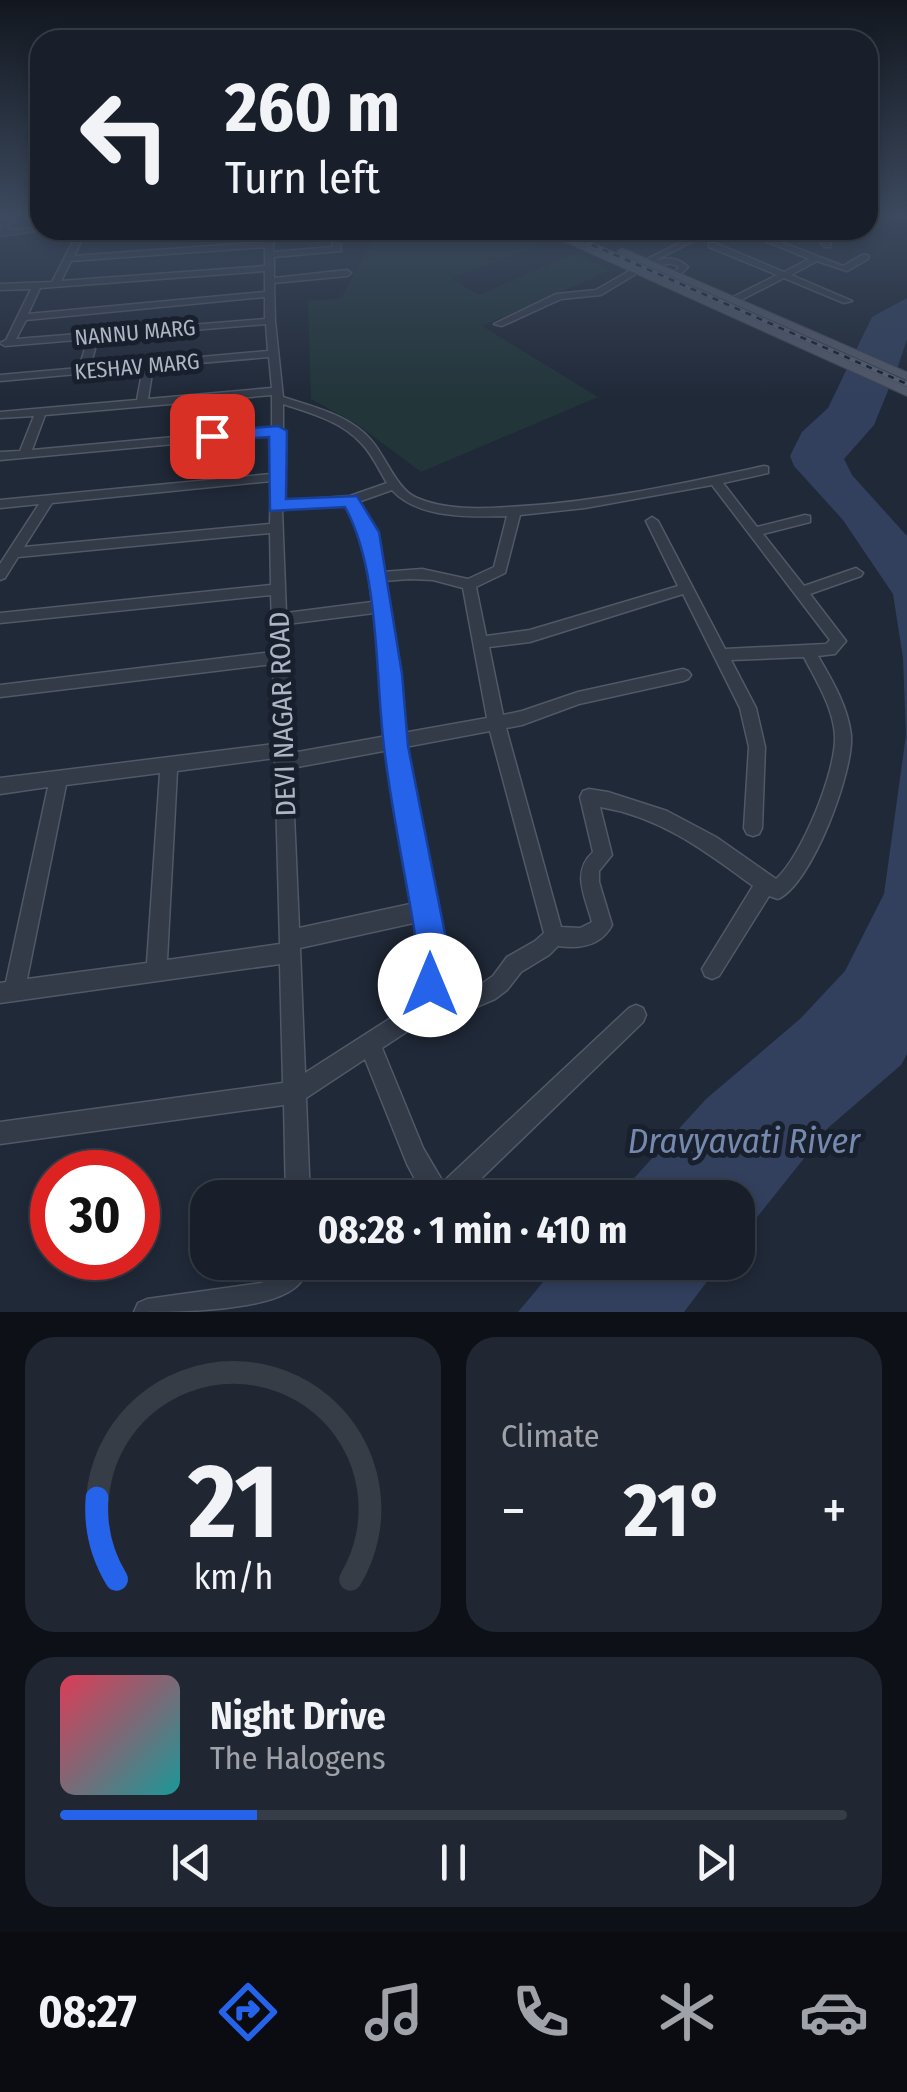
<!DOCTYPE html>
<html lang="en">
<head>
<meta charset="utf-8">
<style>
  body { margin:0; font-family:"Fira Sans Condensed",sans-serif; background:#212732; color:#f1f3f6; height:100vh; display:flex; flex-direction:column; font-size:38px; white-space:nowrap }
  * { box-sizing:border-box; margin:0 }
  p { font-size:32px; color:#9fa2a8 }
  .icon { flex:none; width:55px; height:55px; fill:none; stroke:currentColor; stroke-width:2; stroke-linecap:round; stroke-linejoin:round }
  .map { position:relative; height:1312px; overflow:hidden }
  .details { display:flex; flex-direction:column; gap:25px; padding:25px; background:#0d1117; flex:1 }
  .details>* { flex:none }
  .top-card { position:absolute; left:30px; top:30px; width:848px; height:210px; border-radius:30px; box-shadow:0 5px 15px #0003,0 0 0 2px #363d47; background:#181f2a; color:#f1f3f6; overflow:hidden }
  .speed { position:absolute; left:30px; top:1150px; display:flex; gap:20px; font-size:50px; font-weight:700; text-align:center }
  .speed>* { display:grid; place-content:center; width:130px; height:130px; border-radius:50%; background:#181f2a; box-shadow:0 5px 15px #0003,0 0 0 2px #363d47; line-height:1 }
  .speed .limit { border:15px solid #d22; background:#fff; color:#111 }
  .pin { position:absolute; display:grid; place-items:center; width:85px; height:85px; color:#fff; margin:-42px; border-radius:20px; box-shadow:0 5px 15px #0006 }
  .me { position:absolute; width:110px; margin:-55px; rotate:0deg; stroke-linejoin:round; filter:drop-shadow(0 0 8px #0008) }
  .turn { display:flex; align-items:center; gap:35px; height:210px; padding:0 30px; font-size:45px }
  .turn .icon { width:130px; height:130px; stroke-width:2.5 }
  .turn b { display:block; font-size:70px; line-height:85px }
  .big { font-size:75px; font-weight:700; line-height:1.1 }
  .details .widget { flex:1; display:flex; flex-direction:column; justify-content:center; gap:15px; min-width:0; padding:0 35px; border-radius:30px; background:#212732 }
  .details .dial { align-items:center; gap:0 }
  .dial svg { height:260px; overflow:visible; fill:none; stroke:#363d47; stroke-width:7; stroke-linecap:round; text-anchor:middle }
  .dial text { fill:#f1f3f6; stroke:none }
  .song { display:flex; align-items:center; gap:30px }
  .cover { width:120px; height:120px; border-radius:15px; background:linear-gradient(135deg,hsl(350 70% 55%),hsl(180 70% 35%)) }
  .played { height:10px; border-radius:5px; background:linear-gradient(90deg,#2563eb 25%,#363d47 25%) }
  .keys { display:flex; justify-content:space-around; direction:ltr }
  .heat { display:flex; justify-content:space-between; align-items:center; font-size:55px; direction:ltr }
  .details .tiles { flex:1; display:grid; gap:25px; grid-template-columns:1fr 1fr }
  .widget:last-child { grid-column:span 2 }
  .trip { position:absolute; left:190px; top:1180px; width:565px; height:100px; border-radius:30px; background:#181f2a; box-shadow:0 5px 15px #0003,0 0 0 2px #363d47; font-weight:700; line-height:100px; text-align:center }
  .dock { display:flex; height:160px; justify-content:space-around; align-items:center; background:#0a0c11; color:#9fa2a8 }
  .dock .icon { width:70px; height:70px }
  .dock .active { color:#2563eb }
  .dock b { font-size:45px; color:#f1f3f6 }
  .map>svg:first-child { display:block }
  .green { fill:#223539 }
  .water { fill:#32405e }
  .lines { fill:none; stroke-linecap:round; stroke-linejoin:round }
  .minor-casing { stroke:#515866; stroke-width:3 }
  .major-casing { stroke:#3d4452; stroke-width:2 }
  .minor { fill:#333b49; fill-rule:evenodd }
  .major { fill:#515969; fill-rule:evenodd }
  .rail-casing { stroke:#555e70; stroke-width:5 }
  .rail { stroke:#19202d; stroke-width:2.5; stroke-dasharray:6; stroke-linecap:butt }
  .route { fill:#2563eb; stroke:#184099; stroke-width:2.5 }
  .labels { text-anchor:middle; stroke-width:10; stroke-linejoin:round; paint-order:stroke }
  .far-street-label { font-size:22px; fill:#aeb5c5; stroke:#19202d }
  .street-label { font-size:28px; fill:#aeb5c5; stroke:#19202d }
  .near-water-label { font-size:35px; font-style:italic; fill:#7589af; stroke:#19202d }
</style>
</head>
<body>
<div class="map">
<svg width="907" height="1312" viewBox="0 0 907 1312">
  <rect width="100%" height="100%" fill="#202938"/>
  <polygon class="green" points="400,230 507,230 540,246 451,278 479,295 574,253 611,270 482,326 598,397 421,472 358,425 311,399 308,301 341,298 373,241"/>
  <g class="water">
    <polygon points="907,298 907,339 898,366 874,425 844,459 852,475 907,536 907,1054 901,1065 829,1127 738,1241 738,1198 616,1198 706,1099 800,1019 845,971 884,894 906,735 903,658 893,594 843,520 794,466 790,456 802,432 828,408 872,317"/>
    <polygon points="560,1262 721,1262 721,1263 684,1312 518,1312"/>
  </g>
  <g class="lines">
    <g class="minor-casing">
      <g id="minor">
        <polygon points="8,219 12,221 7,230 40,228 40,230 44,230 0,236 2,224 0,224 0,220"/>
        <path d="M79,230H87L74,256L265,242V230H273V252L333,247L331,230H339L341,251L274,257V278L347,270L351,273L347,276L274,283L275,321L283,397C313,407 350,415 371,440C386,457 397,490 417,498C445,510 479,509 508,507C595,503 680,484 764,466L768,467V473L723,483L757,527L805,515L810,516V522L763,534L804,586L856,568L863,573L861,576L810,594L846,641L835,654L818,656C832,680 848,707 851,735C854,771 812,884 778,899L769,896L719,976L712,979L705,976L702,969L753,886C705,851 661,817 600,807L612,855L599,871V882L612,925C601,946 580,949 558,946L549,955L521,972L507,990L495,999L467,1011L420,1023L382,1048L423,1148L443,1182L629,1008L636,1005L643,1008L646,1015L643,1022L461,1198H425L407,1164L365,1059L306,1098L310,1198H286L284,1105L0,1144V1122L283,1083L280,964L0,1003V983L6,982L48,787L0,794V778L275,744L273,664L0,697V685L273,652L271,595L0,623V613L271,585L270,533L18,557L5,578L0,580V564L39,504L0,508V500L271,474L272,435L0,460V452L20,451L34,416L0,418V412L137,400L143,368L0,381V375L79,368L88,339L5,346L0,343L6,340L31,289L0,290V284L52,282ZM265,247V266L61,281L71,261ZM265,271V292L28,314L40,288ZM265,297V319L16,339L26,320ZM266,324L268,351L90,367L98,338ZM269,357L272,388L148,399L153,367ZM272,395V428L32,450L45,415ZM283,404C310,413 341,421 361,443C372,454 379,470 387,483L350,496L283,501ZM271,481L270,524L24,547L52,503ZM712,485L830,640L826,644L725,649L658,521L652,517L646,521L678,586L530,630L486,636L476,587L505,573L520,515L585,508ZM392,490C418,519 471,517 507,516L494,567L468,579L422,569L382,572L375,533L358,502ZM347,504L363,533L372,602L286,613L282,510ZM410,579L433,580L463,588L487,718L403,733L398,673L383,581ZM683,594L740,708L749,747L744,828L747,834L753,836L759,834L762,828L765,747L756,708L731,660L804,657C816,681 834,708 835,737C836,771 802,856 776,879L716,837L667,811L608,792L589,789L583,791L580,797L593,852C571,872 585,896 592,922L580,928L561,927L506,728L522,725L579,704L683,681L688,679L691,675L688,671L683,669L578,692L522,711L503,715L489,647L530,642ZM374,613L382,673L387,736L292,753L287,624ZM490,731L544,933L535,941L507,957L493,976L480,985L434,999L440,985L443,949L405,747ZM389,750L415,903L299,928L292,768ZM275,758L280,944L167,960L177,771ZM160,773L147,963L27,979L66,785ZM418,922L423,949L420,983L408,1007L305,1073L300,948Z"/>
        <polygon points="638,230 653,232 667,230 653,237"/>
        <path d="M705,230H715L654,261C667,257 678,257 688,267L679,276L672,274L679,267C669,261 663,266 653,265V262L647,264L643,261Z"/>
        <polygon points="739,230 750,230 843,266 862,255 868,255 868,259 847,271 817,261 791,275 852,301 844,303 784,278 737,302 731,302 731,298 777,275 709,247 709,243 715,243 784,272 809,259"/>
        <polygon points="813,230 821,230 831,245 830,247 824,247"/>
        <polygon points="636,267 640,270 639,272 601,295 561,299 502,326 494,324 556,294 596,290"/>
        <path d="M283,1262H308C306,1269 304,1279 299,1284C273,1312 177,1312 134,1312L138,1303L147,1299L262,1283L281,1268Z"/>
      </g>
    </g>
    <g class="major-casing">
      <g id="major">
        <polygon points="530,230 545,230 574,239 907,387 907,396 568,243"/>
        <polygon points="622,248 907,372 907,380 619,253 617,251"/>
      </g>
    </g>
    <use href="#minor" class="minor"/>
    <use href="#major" class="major"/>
    <g class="rail-casing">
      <polyline id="rail" points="559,230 907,384"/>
    </g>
    <use href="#rail" class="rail"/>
  </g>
  <linearGradient id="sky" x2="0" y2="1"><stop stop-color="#12171f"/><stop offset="0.54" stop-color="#3c495e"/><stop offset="1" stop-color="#3c495e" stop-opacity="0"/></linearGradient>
  <rect width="907" height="400" fill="url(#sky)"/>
  <path class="route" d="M278,426L287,431L286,499L357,496L379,532L402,674L408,746L448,949L441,996L430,1000L419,996C410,976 418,950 414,928C404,868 391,807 384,747C375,675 380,570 345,507L270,511L269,437L212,441L203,436L212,431Z"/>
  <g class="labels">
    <g class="far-street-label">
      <text transform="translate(135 332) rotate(-5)" y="8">NANNU MARG</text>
      <text transform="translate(137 366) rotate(-5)" y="8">KESHAV MARG</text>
    </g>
    <g class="street-label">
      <text transform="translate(282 714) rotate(-92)" y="10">DEVI NAGAR ROAD</text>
    </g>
    <g class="near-water-label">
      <text x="744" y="1153">Dravyavati River</text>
    </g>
  </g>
</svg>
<div class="speed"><div class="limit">30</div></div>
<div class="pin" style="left:212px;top:436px;background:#d93025"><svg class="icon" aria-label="arrive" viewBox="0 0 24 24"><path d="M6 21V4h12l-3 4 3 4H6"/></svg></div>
<svg class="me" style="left:430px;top:985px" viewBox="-20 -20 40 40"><circle r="19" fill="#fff"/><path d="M0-13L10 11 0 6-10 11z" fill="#2563eb"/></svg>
<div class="trip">08:28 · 1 min · 410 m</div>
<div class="top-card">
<div class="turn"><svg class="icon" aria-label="left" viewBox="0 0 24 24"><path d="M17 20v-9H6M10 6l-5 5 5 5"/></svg><div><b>260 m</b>Turn left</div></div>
</div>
</div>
<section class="details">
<div class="tiles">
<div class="widget dial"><svg viewBox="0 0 100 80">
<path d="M14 69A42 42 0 1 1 86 69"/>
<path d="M14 69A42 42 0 0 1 8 44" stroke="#2563eb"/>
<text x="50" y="56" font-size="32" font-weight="700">21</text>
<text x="50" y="72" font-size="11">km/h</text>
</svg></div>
<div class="widget"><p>Climate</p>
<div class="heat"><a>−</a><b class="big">21°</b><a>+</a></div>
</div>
<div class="widget">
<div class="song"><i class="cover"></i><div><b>Night Drive</b><p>The Halogens</p></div></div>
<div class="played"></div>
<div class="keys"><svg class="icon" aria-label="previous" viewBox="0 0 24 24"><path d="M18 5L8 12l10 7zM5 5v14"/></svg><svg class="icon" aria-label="pause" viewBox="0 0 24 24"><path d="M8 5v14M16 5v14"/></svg><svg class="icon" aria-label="next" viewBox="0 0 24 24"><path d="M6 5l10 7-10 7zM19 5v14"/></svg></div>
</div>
</div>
</section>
<nav class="dock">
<b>08:27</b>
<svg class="icon active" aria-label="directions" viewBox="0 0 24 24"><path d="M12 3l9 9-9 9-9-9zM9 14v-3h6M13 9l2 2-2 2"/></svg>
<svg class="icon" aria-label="music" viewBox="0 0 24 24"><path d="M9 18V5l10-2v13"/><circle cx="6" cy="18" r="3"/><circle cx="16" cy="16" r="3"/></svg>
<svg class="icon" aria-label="phone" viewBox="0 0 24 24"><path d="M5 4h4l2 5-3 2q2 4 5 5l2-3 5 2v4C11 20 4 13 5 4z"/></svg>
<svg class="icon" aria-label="climate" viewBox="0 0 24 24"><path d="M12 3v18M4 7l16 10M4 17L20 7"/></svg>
<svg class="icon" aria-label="car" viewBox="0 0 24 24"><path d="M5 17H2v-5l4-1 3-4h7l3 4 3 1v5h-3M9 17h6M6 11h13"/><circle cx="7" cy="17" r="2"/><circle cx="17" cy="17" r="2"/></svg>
</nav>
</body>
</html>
